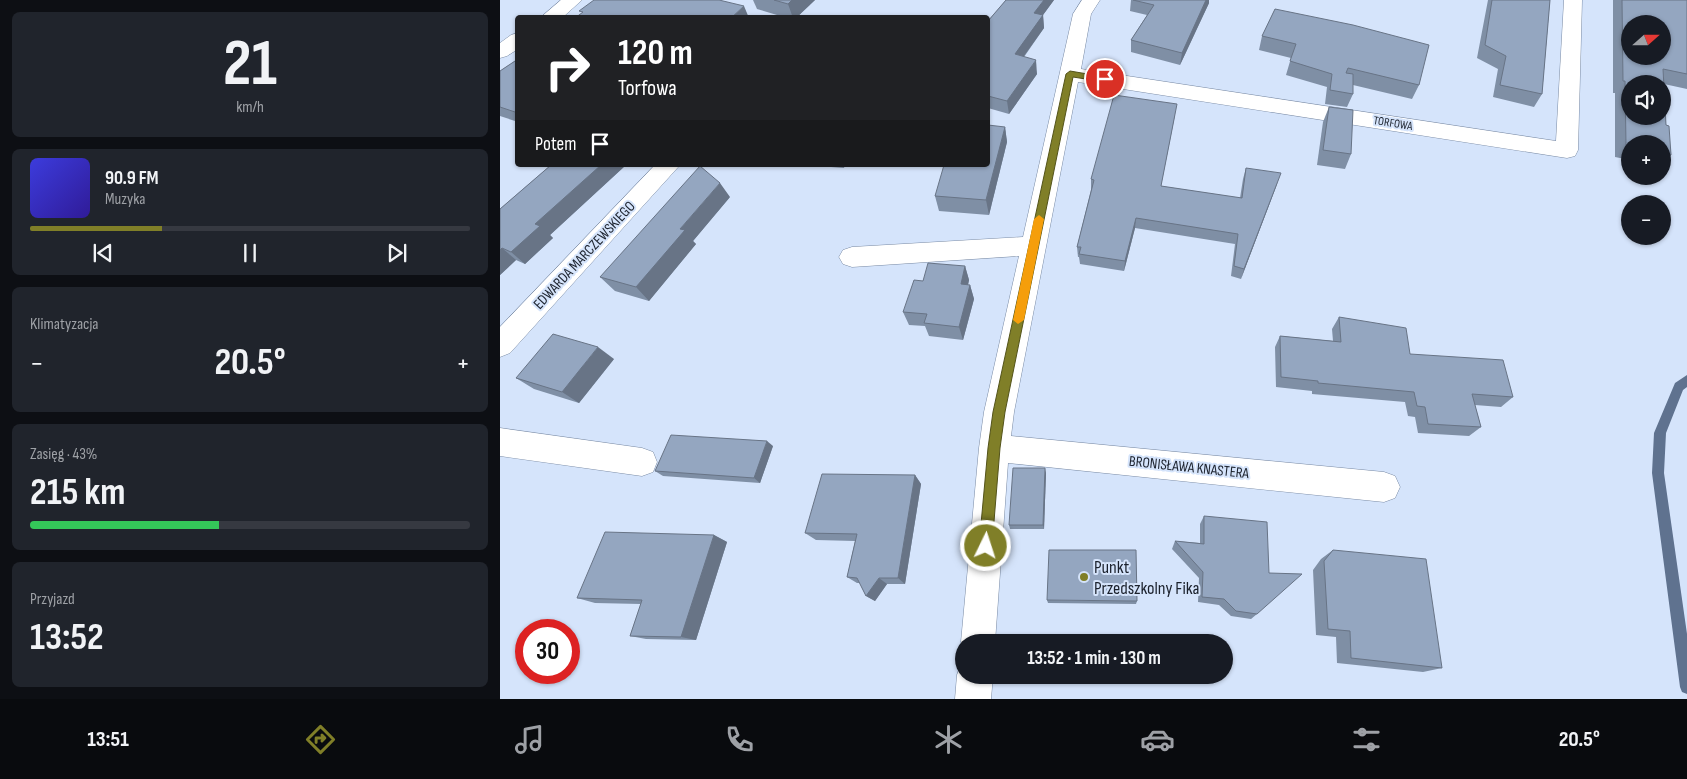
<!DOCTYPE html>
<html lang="pl">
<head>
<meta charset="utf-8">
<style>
  body { margin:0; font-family:"Sofia Sans Condensed",sans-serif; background:#20242c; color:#f1f3f6; height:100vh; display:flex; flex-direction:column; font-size:19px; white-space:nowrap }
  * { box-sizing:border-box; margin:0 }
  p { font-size:16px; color:#9ea1a6 }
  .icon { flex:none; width:28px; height:28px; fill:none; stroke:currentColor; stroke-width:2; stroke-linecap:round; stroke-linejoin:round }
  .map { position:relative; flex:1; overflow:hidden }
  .side { display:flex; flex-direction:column; gap:12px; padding:12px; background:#0d0f14; width:500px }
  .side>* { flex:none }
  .guide { position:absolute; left:15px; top:15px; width:475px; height:152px; border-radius:5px; box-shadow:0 1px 4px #0004; background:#202124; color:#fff; overflow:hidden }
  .needle { width:32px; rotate:69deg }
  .controls { position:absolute; left:1121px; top:15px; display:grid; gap:10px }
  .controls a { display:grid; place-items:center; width:50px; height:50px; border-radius:50%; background:#171b24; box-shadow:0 1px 4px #0004; font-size:25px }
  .speed { position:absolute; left:15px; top:619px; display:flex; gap:10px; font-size:25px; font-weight:700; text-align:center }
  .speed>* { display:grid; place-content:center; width:65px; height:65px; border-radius:50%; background:#171b24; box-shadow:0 1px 4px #0004; line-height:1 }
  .speed .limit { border:8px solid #d22; background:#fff; color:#111 }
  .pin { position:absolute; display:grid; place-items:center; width:42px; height:42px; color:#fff; margin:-21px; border:2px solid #fff; border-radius:50%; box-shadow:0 1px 5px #0007 }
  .me { position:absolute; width:55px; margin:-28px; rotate:4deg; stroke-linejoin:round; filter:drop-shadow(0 0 4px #0008) }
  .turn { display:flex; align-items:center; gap:18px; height:105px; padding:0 20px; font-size:22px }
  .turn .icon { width:65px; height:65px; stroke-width:2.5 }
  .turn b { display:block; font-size:35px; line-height:42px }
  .then { display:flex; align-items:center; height:48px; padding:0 20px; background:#0003; gap:10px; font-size:19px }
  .big { font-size:38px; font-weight:700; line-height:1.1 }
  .side .tile { flex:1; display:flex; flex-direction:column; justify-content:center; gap:8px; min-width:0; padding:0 18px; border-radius:8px; background:#20242c }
  .side .dial { align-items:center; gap:0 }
  .dial b { font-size:65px; line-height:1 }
  .song { display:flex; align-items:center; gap:15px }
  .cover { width:60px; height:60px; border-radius:8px; background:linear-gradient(135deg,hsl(240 70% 55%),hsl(250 70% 35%)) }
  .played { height:5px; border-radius:2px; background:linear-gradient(90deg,#807f28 30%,#363941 30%) }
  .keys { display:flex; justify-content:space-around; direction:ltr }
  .heat { display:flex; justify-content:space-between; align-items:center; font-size:28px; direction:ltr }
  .charge { height:8px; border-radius:4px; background:linear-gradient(90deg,#34c759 43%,#363941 0) }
  .trip { position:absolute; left:455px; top:634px; width:278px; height:50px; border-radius:25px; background:#171b24; box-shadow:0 1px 4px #0004; font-weight:700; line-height:50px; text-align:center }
  .menu { display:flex; height:80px; justify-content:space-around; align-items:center; background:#090b0e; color:#9ea1a6 }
  .menu .icon { width:35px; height:35px }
  .menu .active { color:#807f28 }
  .menu b { font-size:22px; color:#f1f3f6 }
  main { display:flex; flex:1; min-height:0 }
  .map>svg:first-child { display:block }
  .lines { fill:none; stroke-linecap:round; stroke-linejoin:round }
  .stream { fill:#5f728f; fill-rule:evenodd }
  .minor-casing { stroke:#798aa4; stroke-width:1 }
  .minor { fill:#fff; fill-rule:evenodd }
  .wall { fill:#7f8fa5 }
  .shaded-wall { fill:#687486 }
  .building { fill:#94a6c0; stroke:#687486; fill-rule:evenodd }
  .route { fill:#807f28; stroke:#53531a }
  .slow { fill:#f59e0b }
  .poi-dot { fill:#807f28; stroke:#d5e4fb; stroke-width:2 }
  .labels { text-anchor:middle; stroke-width:4; stroke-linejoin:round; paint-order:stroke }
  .far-street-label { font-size:12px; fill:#1b212c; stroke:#d5e4fb }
  .street-label { font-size:15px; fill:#1b212c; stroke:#d5e4fb }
  .near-poi-label { font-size:18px; fill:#1b212c; stroke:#d5e4fb; text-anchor:start }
</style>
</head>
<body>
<main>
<section class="side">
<div class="tile dial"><b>21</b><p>km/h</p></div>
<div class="tile">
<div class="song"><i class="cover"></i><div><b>90.9 FM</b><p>Muzyka</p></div></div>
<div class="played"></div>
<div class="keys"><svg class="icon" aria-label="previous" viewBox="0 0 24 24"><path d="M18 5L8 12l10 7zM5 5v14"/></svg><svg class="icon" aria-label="pause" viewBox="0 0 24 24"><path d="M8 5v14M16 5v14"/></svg><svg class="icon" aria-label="next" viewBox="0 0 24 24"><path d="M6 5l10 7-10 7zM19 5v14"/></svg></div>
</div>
<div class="tile"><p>Klimatyzacja</p>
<div class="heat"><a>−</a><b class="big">20.5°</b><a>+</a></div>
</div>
<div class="tile"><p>Zasięg · 43%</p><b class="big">215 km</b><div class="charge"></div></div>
<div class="tile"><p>Przyjazd</p><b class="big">13:52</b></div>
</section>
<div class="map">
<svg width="1187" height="699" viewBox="0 0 1187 699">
  <rect width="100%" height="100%" fill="#d5e4fb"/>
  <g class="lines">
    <polygon class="stream" points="1187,375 1187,387 1183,390 1166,433 1164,473 1187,634 1187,694 1182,692 1180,687 1152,473 1154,433 1175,383"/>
    <g class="minor-casing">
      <g id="minor">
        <polygon points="61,0 82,0 62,18 40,18"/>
        <polygon points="582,0 600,0 591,14 581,69 1056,141 1064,0 1082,0 1078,150 1075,156 1067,158 578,82 514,412 511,436 884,472 895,476 900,487 895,498 884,502 508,463 495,642 464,642 464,650 461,642 479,448 484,412 519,256 352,267 343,264 339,257 343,250 352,247 523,237 573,14"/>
        <polygon points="18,33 18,49 7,56 0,58 0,43 11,35"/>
        <polygon points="155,165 180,165 10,353 0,357 0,327"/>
        <polygon points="0,428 142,448 153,452 157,462 153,472 142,476 0,456"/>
        <polygon points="462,662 464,662 464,675 493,675 491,699 455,699 457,675"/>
      </g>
    </g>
    <use href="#minor" class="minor"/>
  </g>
  <g class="wall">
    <polygon points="253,0 315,0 296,18 287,18 257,9"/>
    <polygon points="506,0 554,0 543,15 544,28 524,57 537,74 509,114 488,108 488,21"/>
    <polygon points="631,0 709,0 709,3 680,65 631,52 631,40 647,15 630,11"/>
    <polygon points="988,0 1050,0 1042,94 1034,107 993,97 998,69 977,58"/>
    <polygon points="1113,0 1187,0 1187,89 1164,84 1166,125 1171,155 1162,164 1162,144 1130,144 1130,160 1115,157 1115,93 1113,93"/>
    <polygon points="775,9 919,85 912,99 853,85 853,94 847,107 825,104 827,87 786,75 791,58 759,50 762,36"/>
    <polygon points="18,59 18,122 0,116 0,71"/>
    <polygon points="829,107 851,154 845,169 817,165 823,122"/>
    <polygon points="675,115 661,186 740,198 743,179 746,168 777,184 741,279 731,276 735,244 635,228 624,271 580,264 579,257 578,257 577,247 591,190 591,179"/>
    <polygon points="505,127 507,142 489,215 439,211 435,196"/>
    <polygon points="51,165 126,165 50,235 53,238 25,264 16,260 0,275 0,209"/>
    <polygon points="305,165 345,165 344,168"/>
    <polygon points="230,197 193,241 196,244 149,301 115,291 100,277"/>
    <polygon points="465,266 469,280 468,285 470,285 474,299 463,340 429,336 425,326 409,325 403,312 423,281"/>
    <polygon points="839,317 910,354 1013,397 1001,407 975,405 981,427 969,436 918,433 915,417 908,416 905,402 812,394 812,391 776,387 775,347 780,336 833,341 832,329"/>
    <polygon points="114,359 79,403 34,389 16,378"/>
    <polygon points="273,446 260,483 163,476 155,471"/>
    <polygon points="546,473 544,529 510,529 509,525"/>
    <polygon points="415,475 421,484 405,584 387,584 375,601 366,596 360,583 357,583 347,577 355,541 316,540 305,533"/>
    <polygon points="704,516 757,614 751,619 731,616 719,605 698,602 699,578 672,549 675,541 700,543 700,524"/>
    <polygon points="214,535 227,542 196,640 146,639 130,636 141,604 95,603 77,598"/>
    <polygon points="833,550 942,668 923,672 837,663 836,637 816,635 813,570 821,559"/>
    <polygon points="547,600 637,601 636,604 548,603"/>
  </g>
  <g class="shaded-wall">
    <polygon points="292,0 315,0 296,18 293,18 288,4"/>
    <polygon points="544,0 554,0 543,15 544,28 516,67 515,54 534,13"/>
    <polygon points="706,0 709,0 709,3 680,65 682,53"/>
    <polygon points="244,6 249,18 231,18"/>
    <polygon points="536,60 537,74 509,114 507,101"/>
    <polygon points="505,127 507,142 489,215 486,200"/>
    <polygon points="101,165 126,165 50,235 53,238 25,264 11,252 35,224"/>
    <polygon points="781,173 777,184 741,279 744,269"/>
    <polygon points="220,183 230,197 193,241 196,244 149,301 136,287 180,229"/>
    <polygon points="636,218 635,228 624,271 625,261"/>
    <polygon points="2,248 16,260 0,275 0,250"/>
    <polygon points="465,266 469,280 465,298 461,284"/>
    <polygon points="470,285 474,299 463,340 459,327"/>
    <polygon points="98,347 114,359 79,403 62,392"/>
    <polygon points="267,441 273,446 260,483 254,478"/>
    <polygon points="545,468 546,473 544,529 543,525"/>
    <polygon points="415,475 421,484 405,584 398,578"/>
    <polygon points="214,535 227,542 196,640 181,637"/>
    <polygon points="379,578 387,584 375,601 366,596"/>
  </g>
  <g class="building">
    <polygon points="94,0 219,0 244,6 231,18 75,18 83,12 79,11"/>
    <polygon points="274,0 292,0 288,4"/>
    <polygon points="506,0 544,0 534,13 543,15 515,54 536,60 507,101 488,96 488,21"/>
    <polygon points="633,0 706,0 682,53 631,40 654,5"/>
    <polygon points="992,0 1050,0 1042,94 1000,85 1006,56 985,45"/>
    <path d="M1122,0H1187V74L1163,69L1166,125L1169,126L1171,155L1162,154V144H1130V146L1126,145L1125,81H1123ZM1130,24H1162V56H1130ZM1130,84H1162V116H1130Z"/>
    <polygon points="775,9 853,25 929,45 919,85 848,68 846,73 853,74 853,94 830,90 832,74 790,61 796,44 762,36"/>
    <polygon points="18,59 18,113 0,107 0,71"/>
    <polygon points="614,95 677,104 661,186 742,198 746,168 781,173 744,269 734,266 738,234 636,218 625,261 579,254 581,247 577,247 594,180 591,179"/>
    <polygon points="829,107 853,110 851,154 823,150"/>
    <polygon points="488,125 505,127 486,200 435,196 444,165 488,165"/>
    <polygon points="51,165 101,165 35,224 40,226 11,252 2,248 0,250 0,209"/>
    <polygon points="200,166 220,183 180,229 185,230 136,287 100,277"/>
    <polygon points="428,263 465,266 461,284 470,285 459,327 424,323 427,314 403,312 414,280 423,281"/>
    <polygon points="839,317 906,328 910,354 1003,360 1013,397 972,394 981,427 928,424 925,407 917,406 914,392 818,383 818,381 781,377 780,336 841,342"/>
    <polygon points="53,334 98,347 62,392 16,378"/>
    <polygon points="171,435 267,441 254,478 155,471"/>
    <polygon points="513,468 545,468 543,525 509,525"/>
    <polygon points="322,474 415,475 398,578 379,578 366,596 357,578 347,577 357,534 305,533"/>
    <polygon points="704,516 767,522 769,573 802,574 757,614 736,611 724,599 702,597 703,572 675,541 704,544"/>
    <polygon points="105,532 214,535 181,637 130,636 142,600 77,598"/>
    <polygon points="549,550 636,550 637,601 547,600"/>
    <polygon points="833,550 926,559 942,668 851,658 850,631 828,629 824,561"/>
  </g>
  <polygon class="route" points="570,71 605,77 609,79 605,82 573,77 505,412 500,448 492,546 491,550 486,552 481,550 479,546 488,448 493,412 566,74"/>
  <polygon class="slow" points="539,215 544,219 524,320 518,324 513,320 534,219"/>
  <circle class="poi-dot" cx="584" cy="577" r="5"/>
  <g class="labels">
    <g class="far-street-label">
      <text transform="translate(893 123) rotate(9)" y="4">TORFOWA</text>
    </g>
    <g class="street-label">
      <text transform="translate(84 255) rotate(-47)" y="5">EDWARDA MARCZEWSKIEGO</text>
      <text transform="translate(689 467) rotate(6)" y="5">BRONISŁAWA KNASTERA</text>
    </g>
    <g class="near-poi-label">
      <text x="594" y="573">Punkt<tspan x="594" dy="21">Przedszkolny Fika</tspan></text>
    </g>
  </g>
</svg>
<div class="controls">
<a><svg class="needle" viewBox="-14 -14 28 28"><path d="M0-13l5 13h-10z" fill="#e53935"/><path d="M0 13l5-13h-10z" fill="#9ea1a6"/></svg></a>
<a><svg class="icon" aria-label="sound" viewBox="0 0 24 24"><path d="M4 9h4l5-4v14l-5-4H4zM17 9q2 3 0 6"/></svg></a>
<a>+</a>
<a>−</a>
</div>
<div class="speed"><div class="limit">30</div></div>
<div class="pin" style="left:605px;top:79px;background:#d93025"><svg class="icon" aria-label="arrive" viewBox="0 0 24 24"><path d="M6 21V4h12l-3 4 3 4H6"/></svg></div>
<svg class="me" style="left:486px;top:546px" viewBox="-20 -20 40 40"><circle r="17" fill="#807f28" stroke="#fff" stroke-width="3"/><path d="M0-11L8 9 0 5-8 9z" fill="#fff"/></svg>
<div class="trip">13:52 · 1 min · 130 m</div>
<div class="guide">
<div class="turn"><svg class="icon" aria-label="right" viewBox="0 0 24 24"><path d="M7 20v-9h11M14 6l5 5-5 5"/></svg><div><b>120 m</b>Torfowa</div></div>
<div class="then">Potem<svg class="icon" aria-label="arrive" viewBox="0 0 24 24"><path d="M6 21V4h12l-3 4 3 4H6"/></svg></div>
</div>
</div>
</main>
<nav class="menu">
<b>13:51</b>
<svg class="icon active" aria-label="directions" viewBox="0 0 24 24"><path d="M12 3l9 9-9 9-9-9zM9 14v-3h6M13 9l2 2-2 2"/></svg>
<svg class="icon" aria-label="music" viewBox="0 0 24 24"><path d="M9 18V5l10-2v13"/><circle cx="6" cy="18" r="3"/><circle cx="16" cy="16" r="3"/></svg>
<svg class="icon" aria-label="phone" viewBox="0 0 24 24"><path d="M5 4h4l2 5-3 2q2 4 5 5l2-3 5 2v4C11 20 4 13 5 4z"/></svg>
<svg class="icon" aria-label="climate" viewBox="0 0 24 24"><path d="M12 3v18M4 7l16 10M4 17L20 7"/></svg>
<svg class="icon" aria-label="car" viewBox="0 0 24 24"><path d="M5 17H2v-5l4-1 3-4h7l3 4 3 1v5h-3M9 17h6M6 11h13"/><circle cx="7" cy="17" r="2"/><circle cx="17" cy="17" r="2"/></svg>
<svg class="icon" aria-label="filters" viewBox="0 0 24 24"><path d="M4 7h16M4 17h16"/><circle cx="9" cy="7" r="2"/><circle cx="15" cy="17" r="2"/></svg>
<b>20.5°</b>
</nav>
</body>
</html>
